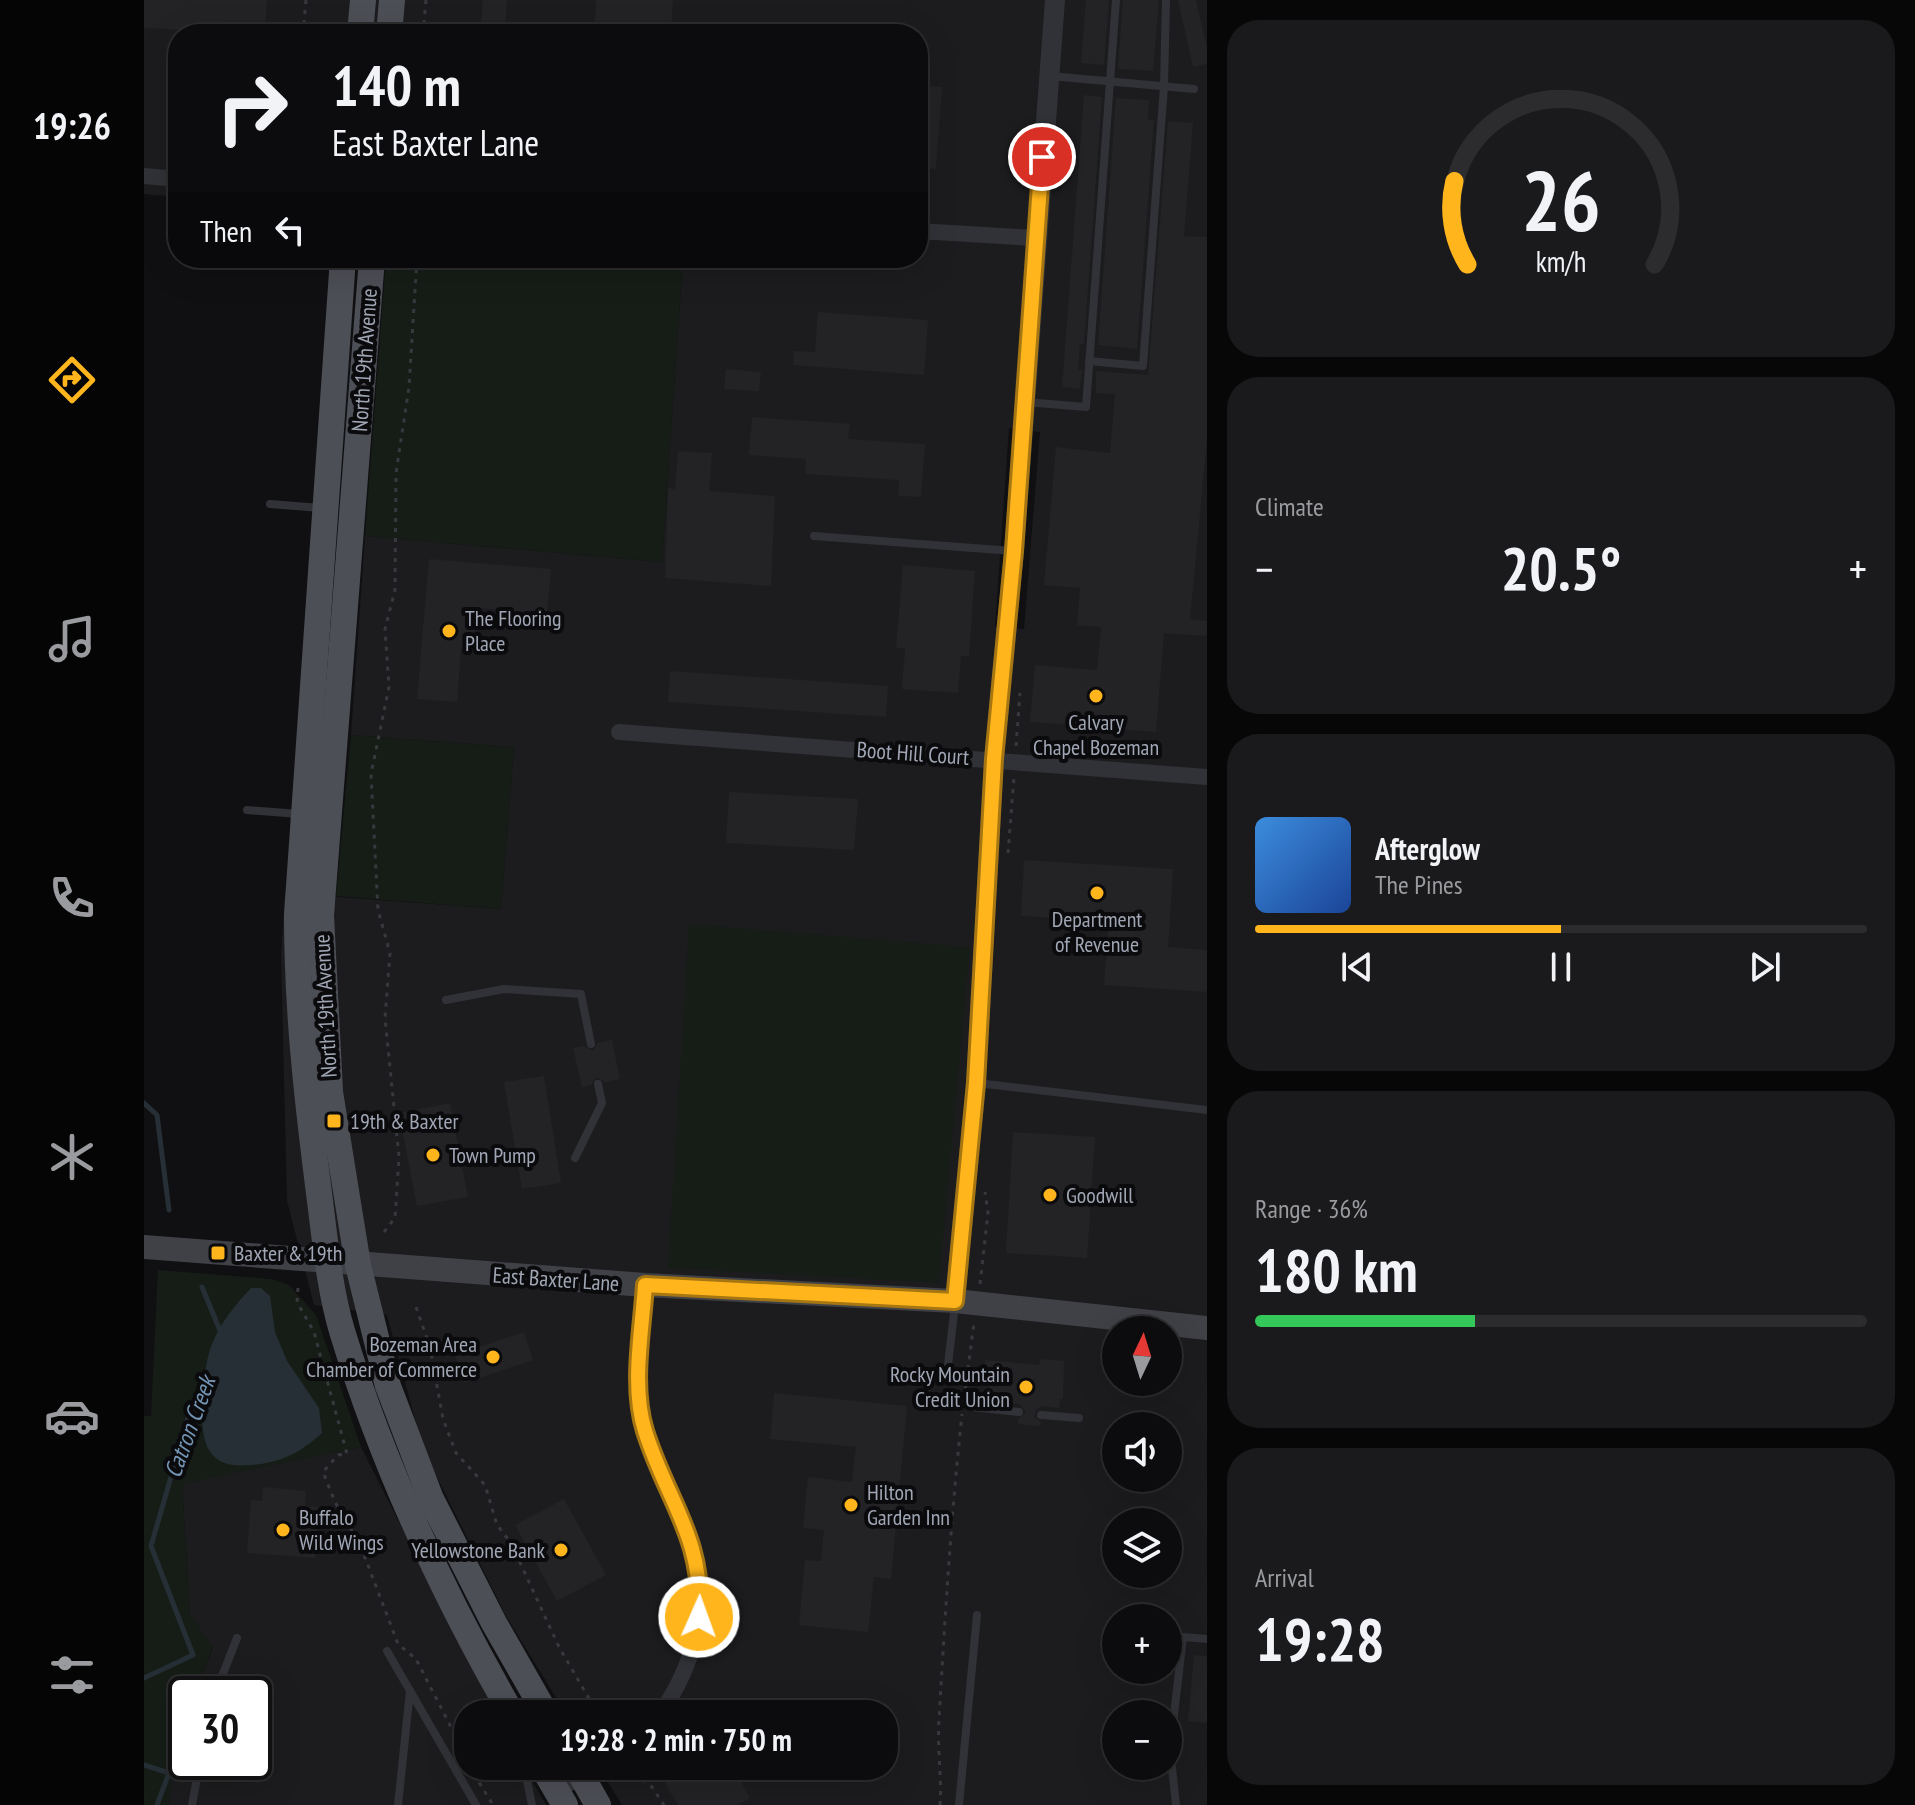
<!DOCTYPE html>
<html lang="en">
<head>
<meta charset="utf-8">
<style>
  body { margin:0; font-family:"PT Sans Narrow",sans-serif; background:#1a1a1c; color:#f1f3f6; height:100vh; display:flex; flex-direction:column; font-size:30px; white-space:nowrap }
  * { box-sizing:border-box; margin:0 }
  p { font-size:26px; color:#9a9b9e }
  .icon { flex:none; width:44px; height:44px; fill:none; stroke:currentColor; stroke-width:2; stroke-linecap:round; stroke-linejoin:round }
  .map { position:relative; flex:1; overflow:hidden }
  .panel { display:flex; flex-direction:column; gap:20px; padding:20px; background:#070708; width:708px }
  .panel>* { flex:none }
  .banner { position:absolute; left:24px; top:24px; width:760px; height:244px; border-radius:32px; box-shadow:0 8px 32px #0002,0 0 0 2px #2c2c2e; background:#0c0c0e; color:#f1f3f6; overflow:hidden }
  .needle { width:52px; rotate:4deg }
  .controls { position:absolute; left:958px; top:1316px; display:grid; gap:16px }
  .controls a { display:grid; place-items:center; width:80px; height:80px; border-radius:50%; background:#0c0c0e; box-shadow:0 8px 32px #0002,0 0 0 2px #2c2c2e; font-size:40px }
  .speed { position:absolute; left:24px; top:1676px; display:flex; gap:16px; font-size:40px; font-weight:700; text-align:center }
  .speed>* { display:grid; place-content:center; width:104px; height:104px; border-radius:50%; background:#0c0c0e; box-shadow:0 8px 32px #0002,0 0 0 2px #2c2c2e; line-height:1 }
  .speed .limit { border:4px solid #111; border-radius:12px; background:#fff; color:#111 }
  .pin { position:absolute; display:grid; place-items:center; width:68px; height:68px; color:#fff; margin:-34px; border:4px solid #fff; border-radius:50%; box-shadow:0 2px 8px #0007 }
  .me { position:absolute; width:88px; margin:-44px; rotate:2deg; stroke-linejoin:round; filter:drop-shadow(0 0 6px #0008) }
  .turn { display:flex; align-items:center; gap:28px; height:168px; padding:0 32px; font-size:36px }
  .turn .icon { width:104px; height:104px; stroke-width:2.5 }
  .turn b { display:block; font-size:56px; line-height:68px }
  .then { display:flex; align-items:center; height:76px; padding:0 32px; background:#0003; gap:16px; font-size:30px }
  .big { font-size:60px; font-weight:800; line-height:1.1 }
  .panel .tile { flex:1; display:flex; flex-direction:column; justify-content:center; gap:12px; min-width:0; padding:0 28px; border-radius:32px; background:#1a1a1c }
  .panel .dial { align-items:center; gap:0 }
  .dial svg { height:208px; overflow:visible; fill:none; stroke:#2c2c2e; stroke-width:7; stroke-linecap:round; text-anchor:middle }
  .dial text { fill:#f1f3f6; stroke:none }
  .song { display:flex; align-items:center; gap:24px }
  .cover { width:96px; height:96px; border-radius:12px; background:linear-gradient(135deg,hsl(210 70% 55%),hsl(220 70% 35%)) }
  .played { height:8px; border-radius:4px; background:linear-gradient(90deg,#ffb51b 50%,#2c2c2e 50%) }
  .keys { display:flex; justify-content:space-around; direction:ltr }
  .heat { display:flex; justify-content:space-between; align-items:center; font-size:44px; direction:ltr }
  .charge { height:12px; border-radius:6px; background:linear-gradient(90deg,#34c759 36%,#2c2c2e 0) }
  .trip { position:absolute; left:310px; top:1700px; width:444px; height:80px; border-radius:32px; background:#0c0c0e; box-shadow:0 8px 32px #0002,0 0 0 2px #2c2c2e; font-weight:800; line-height:80px; text-align:center }
  main { display:flex; flex:1; min-height:0 }
  .tab-bar { display:flex; flex-direction:column; width:144px; justify-content:space-around; align-items:center; background:#050506; color:#9a9b9e }
  .tab-bar .icon { width:56px; height:56px }
  .tab-bar .selected { color:#ffb51b }
  .tab-bar b { font-size:36px; color:#f1f3f6 }
  .map>svg:first-child { display:block }
  .built { fill:#1c1c1f; fill-rule:evenodd }
  .green { fill:#161d17 }
  .water { fill:#262f36 }
  .lines { fill:none; stroke-linecap:round; stroke-linejoin:round }
  .stream { stroke:#262f36; stroke-width:5 }
  .building { fill:#232326 }
  .path { stroke:#37393e; stroke-width:3; stroke-dasharray:4 6; stroke-linecap:butt }
  .service { stroke:#313237; stroke-width:8 }
  .minor { stroke:#313237; stroke-width:16 }
  .tertiary { stroke:#313237; stroke-width:20 }
  .secondary { stroke:#3f4147; stroke-width:24 }
  .primary { stroke:#4d4f56; stroke-width:26 }
  .route-casing { stroke:#a67612; stroke-width:20 }
  .route { stroke:#ffb51b; stroke-width:14 }
  .poi-dot { fill:#ffb51b; stroke:#0b0b0d; stroke-width:3 }
  .labels { text-anchor:middle; stroke-width:8; stroke-linejoin:round; paint-order:stroke }
  .street-label { font-size:22px; fill:#a0a6b4; stroke:#0b0b0d }
  .poi-label { font-size:22px; fill:#a0a6b4; stroke:#0b0b0d; text-anchor:start }
  .water-label { font-size:24px; font-style:italic; fill:#7394b3; stroke:#0b0b0d }
</style>
</head>
<body>
<main>
<nav class="tab-bar">
<b>19:26</b>
<svg class="icon selected" aria-label="directions" viewBox="0 0 24 24"><path d="M12 3l9 9-9 9-9-9zM9 14v-3h6M13 9l2 2-2 2"/></svg>
<svg class="icon" aria-label="music" viewBox="0 0 24 24"><path d="M9 18V5l10-2v13"/><circle cx="6" cy="18" r="3"/><circle cx="16" cy="16" r="3"/></svg>
<svg class="icon" aria-label="phone" viewBox="0 0 24 24"><path d="M5 4h4l2 5-3 2q2 4 5 5l2-3 5 2v4C11 20 4 13 5 4z"/></svg>
<svg class="icon" aria-label="climate" viewBox="0 0 24 24"><path d="M12 3v18M4 7l16 10M4 17L20 7"/></svg>
<svg class="icon" aria-label="car" viewBox="0 0 24 24"><path d="M5 17H2v-5l4-1 3-4h7l3 4 3 1v5h-3M9 17h6M6 11h13"/><circle cx="7" cy="17" r="2"/><circle cx="17" cy="17" r="2"/></svg>
<svg class="icon" aria-label="filters" viewBox="0 0 24 24"><path d="M4 7h16M4 17h16"/><circle cx="9" cy="7" r="2"/><circle cx="15" cy="17" r="2"/></svg>
</nav>
<div class="map">
<svg width="1063" height="1805" viewBox="0 0 1063 1805">
  <rect width="100%" height="100%" fill="#101012"/>
  <g class="built">
    <path d="M0,0H1063V1805H478L454,1766H740V1714H422L362,1616L279,1449L243,1315L170,1305L143,1201L137,955L141,893L357,909L370,747L207,735L221,536L518,562L539,258H774V34H34V197L0,194ZM865,428L896,432L880,629L851,627ZM972,1330H1024V1382H972ZM972,1426H1024V1478H972ZM972,1522H1024V1574H972ZM972,1618H1024V1670H972ZM972,1714H1024V1766H972Z"/>
    <polygon points="217,1447 352,1714 324,1714 324,1766 380,1766 402,1805 24,1805 36,1732 42,1717 42,1762 110,1762 110,1694 51,1694 69,1648 46,1615 38,1483"/>
  </g>
  <g class="green">
    <polygon points="242,258 539,258 518,562 221,536"/>
    <polygon points="207,735 370,747 357,909 192,896"/>
    <polygon points="545,924 826,947 795,1283 524,1268"/>
    <path d="M14,1270L127,1279L145,1285L172,1315L217,1447L38,1484L46,1615L69,1647L51,1694H42C42,1730 30,1769 24,1805H0V1416H7Z"/>
  </g>
  <path class="water" d="M107,1288H117L126,1296L131,1332L143,1361L175,1408L178,1433C156,1453 136,1463 107,1465C92,1466 77,1466 67,1453C51,1434 59,1366 68,1344C77,1322 91,1305 107,1288Z"/>
  <g class="lines">
    <g class="stream">
      <polyline points="0,1103 13,1115 25,1210"/>
      <polyline points="58,1287 77,1333"/>
      <polyline points="0,1678 49,1655 7,1546 45,1415 64,1375"/>
      <polyline points="0,1765 25,1773 13,1805"/>
    </g>
  </g>
  <g class="building">
    <polygon points="0,0 123,0 121,34 0,28"/>
    <polygon points="339,0 363,0 361,26 337,23"/>
    <polygon points="452,0 529,0 527,34 450,34"/>
    <polygon points="942,0 965,0 960,65 937,63"/>
    <polygon points="979,0 1015,0 1009,71 976,69 974,66"/>
    <polygon points="1034,0 1052,0 1063,48 1063,64 1049,67"/>
    <polygon points="774,85 798,87 792,169 774,167"/>
    <polygon points="940,95 958,97 940,344 936,344 934,369 938,370 936,389 918,387"/>
    <polygon points="972,98 1005,100 1004,120 1010,120 993,349 954,345"/>
    <polygon points="1024,121 1049,123 1040,236 1063,237 1063,439 1046,619 1063,621 1063,636 1020,633 1012,732 886,722 891,665 953,670 957,627 933,625 936,588 900,585 912,447 966,453 971,394 952,393 952,371 1004,375"/>
    <polygon points="674,312 784,320 780,375 649,365 650,351 671,352"/>
    <polygon points="582,369 617,372 615,391 580,389"/>
    <polygon points="608,417 706,424 704,439 781,444 777,497 754,496 755,480 661,474 662,459 605,455"/>
    <polygon points="534,451 568,453 565,491 631,496 627,586 521,578 524,488 531,489"/>
    <polygon points="285,559 407,569 403,614 333,608 330,649 317,648 313,702 273,699"/>
    <polygon points="759,565 831,571 825,656 817,656 814,693 758,689 761,648 752,648"/>
    <polygon points="526,671 744,686 742,717 524,702"/>
    <polygon points="585,792 714,799 710,850 582,843"/>
    <polygon points="880,860 1029,869 1024,947 1063,950 1063,992 960,985 965,921 877,916"/>
    <polygon points="468,1040 476,1079 461,1082 452,1077 447,1085 438,1087 429,1048 440,1046 449,1051 454,1043"/>
    <polygon points="400,1076 417,1183 378,1189 360,1082"/>
    <polygon points="306,1103 324,1197 273,1206 255,1113"/>
    <polygon points="869,1132 951,1137 943,1258 862,1253"/>
    <polygon points="380,1332 389,1360 320,1383 311,1355"/>
    <polygon points="896,1359 920,1361 919,1399 916,1399 915,1408 898,1406 892,1410 890,1417 897,1422 896,1426 874,1424 874,1419 882,1412 876,1404 844,1400 845,1386 839,1385 841,1360 895,1365"/>
    <polygon points="630,1393 763,1406 747,1579 730,1577 724,1632 655,1625 661,1560 677,1561 680,1530 659,1528 664,1477 708,1482 712,1447 626,1439"/>
    <polygon points="119,1487 162,1491 161,1506 175,1507 171,1558 103,1553 107,1500 118,1501"/>
    <polygon points="420,1499 462,1575 413,1601 371,1525"/>
    <polygon points="1050,1655 1063,1656 1063,1723 1044,1721"/>
    <polygon points="534,1766 588,1766 606,1798 594,1805 534,1805 517,1776"/>
  </g>
  <g class="lines">
    <g class="path">
      <polyline points="159,34 162,0"/>
      <polyline points="279,34 282,0"/>
      <polyline points="872,746 876,693"/>
      <polyline points="864,853 870,777"/>
      <polyline points="240,1232 251,1218 255,1157 241,1018 246,953 234,910 227,774 245,687 241,629 251,590 252,473 265,387 273,258"/>
      <polyline points="836,1284 844,1213 841,1192"/>
      <polyline points="154,1288 153,1302 170,1332 203,1454 194,1455 179,1472 191,1502 217,1547 254,1644 272,1659 309,1731 316,1751"/>
      <polyline points="272,1307 286,1347 299,1419 312,1453 341,1485 353,1525 367,1543 415,1647 454,1714"/>
      <polyline points="820,1399 830,1323"/>
      <polyline points="484,1766 508,1787 520,1805"/>
      <polyline points="330,1774 349,1805"/>
      <path d="M796,1805C798,1777 793,1748 795,1719C801,1618 807,1516 818,1414"/>
    </g>
    <g class="service">
      <polyline points="906,76 1050,89"/>
      <polyline points="945,361 999,366 1020,86 1022,0"/>
      <polyline points="881,402 942,407 972,0"/>
      <polyline points="126,504 177,508"/>
      <polyline points="670,536 869,551"/>
      <polyline points="103,810 155,814"/>
      <polyline points="302,1000 360,989 437,994 447,1044"/>
      <polyline points="833,1083 1063,1110"/>
      <polyline points="431,1158 458,1103 454,1084"/>
      <polyline points="803,1374 811,1304"/>
      <polyline points="828,1407 875,1412"/>
      <polyline points="897,1415 935,1418"/>
      <polyline points="243,1651 332,1805"/>
      <polyline points="71,1694 93,1638"/>
      <polyline points="380,1766 388,1805"/>
      <polyline points="48,1805 56,1762"/>
      <polyline points="254,1805 266,1691"/>
      <polyline points="815,1805 833,1615"/>
      <polyline points="1032,1805 1026,1749 1039,1637 1063,1639"/>
    </g>
    <g class="minor">
      <polyline points="0,176 34,179"/>
      <polyline points="774,231 891,238"/>
      <polyline points="475,732 1063,777"/>
      <path d="M501,1285C499,1324 490,1369 496,1408C500,1434 513,1459 523,1483C533,1505 545,1528 551,1551C566,1608 549,1667 516,1714"/>
      <polyline points="413,1791 454,1766"/>
    </g>
    <polyline class="tertiary" points="811,1301 832,1083 850,759 870,551 911,0"/>
    <polyline class="secondary" points="0,1247 501,1285 811,1301 1063,1328"/>
    <g class="primary">
      <polyline points="216,34 219,0"/>
      <polyline points="245,34 248,0"/>
      <path d="M199,258L153,915C153,1010 163,1099 175,1193C181,1239 185,1287 198,1331C239,1466 298,1592 368,1714"/>
      <polyline points="228,258 177,915 186,1092 214,1265 244,1386 287,1499 350,1623 402,1714"/>
      <polyline points="398,1766 421,1805"/>
      <polyline points="432,1766 454,1805"/>
    </g>
  </g>
  <g class="lines">
    <g class="route-casing">
      <path id="route" d="M555,1617C560,1538 523,1501 501,1431C487,1386 498,1332 501,1285L811,1301L832,1083L850,759L870,551L898,157"/>
    </g>
    <use href="#route" class="route"/>
  </g>
  <g class="poi-dot">
    <circle cx="305" cy="631" r="8"/>
    <circle cx="952" cy="696" r="8"/>
    <circle cx="953" cy="893" r="8"/>
    <rect x="182" y="1113" width="16" height="16" rx="4"/>
    <circle cx="289" cy="1155" r="8"/>
    <circle cx="906" cy="1195" r="8"/>
    <rect x="66" y="1245" width="16" height="16" rx="4"/>
    <circle cx="349" cy="1357" r="8"/>
    <circle cx="882" cy="1387" r="8"/>
    <circle cx="707" cy="1505" r="8"/>
    <circle cx="139" cy="1530" r="8"/>
    <circle cx="417" cy="1550" r="8"/>
  </g>
  <g class="labels">
    <g class="street-label">
      <text transform="translate(220 360) rotate(-86)" y="8">North 19th Avenue</text>
      <text transform="translate(769 753) rotate(4)" y="8">Boot Hill Court</text>
      <text transform="translate(181 1006) rotate(-93)" y="8">North 19th Avenue</text>
      <text transform="translate(412 1279) rotate(4)" y="8">East Baxter Lane</text>
    </g>
    <g class="poi-label">
      <text x="321" y="626">The Flooring<tspan x="321" dy="25">Place</tspan></text>
      <text x="952" y="730" text-anchor="middle">Calvary<tspan x="952" dy="25">Chapel Bozeman</tspan></text>
      <text x="953" y="927" text-anchor="middle">Department<tspan x="953" dy="25">of Revenue</tspan></text>
      <text x="206" y="1129">19th &amp; Baxter</text>
      <text x="305" y="1163">Town Pump</text>
      <text x="922" y="1203">Goodwill</text>
      <text x="90" y="1261">Baxter &amp; 19th</text>
      <text x="333" y="1352" text-anchor="end">Bozeman Area<tspan x="333" dy="25">Chamber of Commerce</tspan></text>
      <text x="866" y="1382" text-anchor="end">Rocky Mountain<tspan x="866" dy="25">Credit Union</tspan></text>
      <text x="723" y="1500">Hilton<tspan x="723" dy="25">Garden Inn</tspan></text>
      <text x="155" y="1525">Buffalo<tspan x="155" dy="25">Wild Wings</tspan></text>
      <text x="401" y="1558" text-anchor="end">Yellowstone Bank</text>
    </g>
    <g class="water-label">
      <text transform="translate(46 1427) rotate(-70)" y="8">Catron Creek</text>
    </g>
  </g>
</svg>
<div class="controls">
<a><svg class="needle" viewBox="-14 -14 28 28"><path d="M0-13l5 13h-10z" fill="#e53935"/><path d="M0 13l5-13h-10z" fill="#9a9b9e"/></svg></a>
<a><svg class="icon" aria-label="sound" viewBox="0 0 24 24"><path d="M4 9h4l5-4v14l-5-4H4zM17 9q2 3 0 6"/></svg></a>
<a><svg class="icon" aria-label="layers" viewBox="0 0 24 24"><path d="M12 4l9 5-9 5-9-5zM3 14l9 5 9-5"/></svg></a>
<a>+</a>
<a>−</a>
</div>
<div class="speed"><div class="limit">30</div></div>
<div class="pin" style="left:898px;top:157px;background:#d93025"><svg class="icon" aria-label="arrive" viewBox="0 0 24 24"><path d="M6 21V4h12l-3 4 3 4H6"/></svg></div>
<svg class="me" style="left:555px;top:1617px" viewBox="-20 -20 40 40"><circle r="17" fill="#ffb51b" stroke="#fff" stroke-width="3"/><path d="M0-11L8 9 0 5-8 9z" fill="#fff"/></svg>
<div class="trip">19:28 · 2 min · 750 m</div>
<div class="banner">
<div class="turn"><svg class="icon" aria-label="right" viewBox="0 0 24 24"><path d="M7 20v-9h11M14 6l5 5-5 5"/></svg><div><b>140 m</b>East Baxter Lane</div></div>
<div class="then">Then<svg class="icon" aria-label="left" viewBox="0 0 24 24"><path d="M17 20v-9H6M10 6l-5 5 5 5"/></svg></div>
</div>
</div>
<section class="panel">
<div class="tile dial"><svg viewBox="0 0 100 80">
<path d="M14 69A42 42 0 1 1 86 69"/>
<path d="M14 69A42 42 0 0 1 9 37" stroke="#ffb51b"/>
<text x="50" y="56" font-size="32" font-weight="700">26</text>
<text x="50" y="72" font-size="11">km/h</text>
</svg></div>
<div class="tile"><p>Climate</p>
<div class="heat"><a>−</a><b class="big">20.5°</b><a>+</a></div>
</div>
<div class="tile">
<div class="song"><i class="cover"></i><div><b>Afterglow</b><p>The Pines</p></div></div>
<div class="played"></div>
<div class="keys"><svg class="icon" aria-label="previous" viewBox="0 0 24 24"><path d="M18 5L8 12l10 7zM5 5v14"/></svg><svg class="icon" aria-label="pause" viewBox="0 0 24 24"><path d="M8 5v14M16 5v14"/></svg><svg class="icon" aria-label="next" viewBox="0 0 24 24"><path d="M6 5l10 7-10 7zM19 5v14"/></svg></div>
</div>
<div class="tile"><p>Range · 36%</p><b class="big">180 km</b><div class="charge"></div></div>
<div class="tile"><p>Arrival</p><b class="big">19:28</b></div>
</section>
</main>
</body>
</html>
